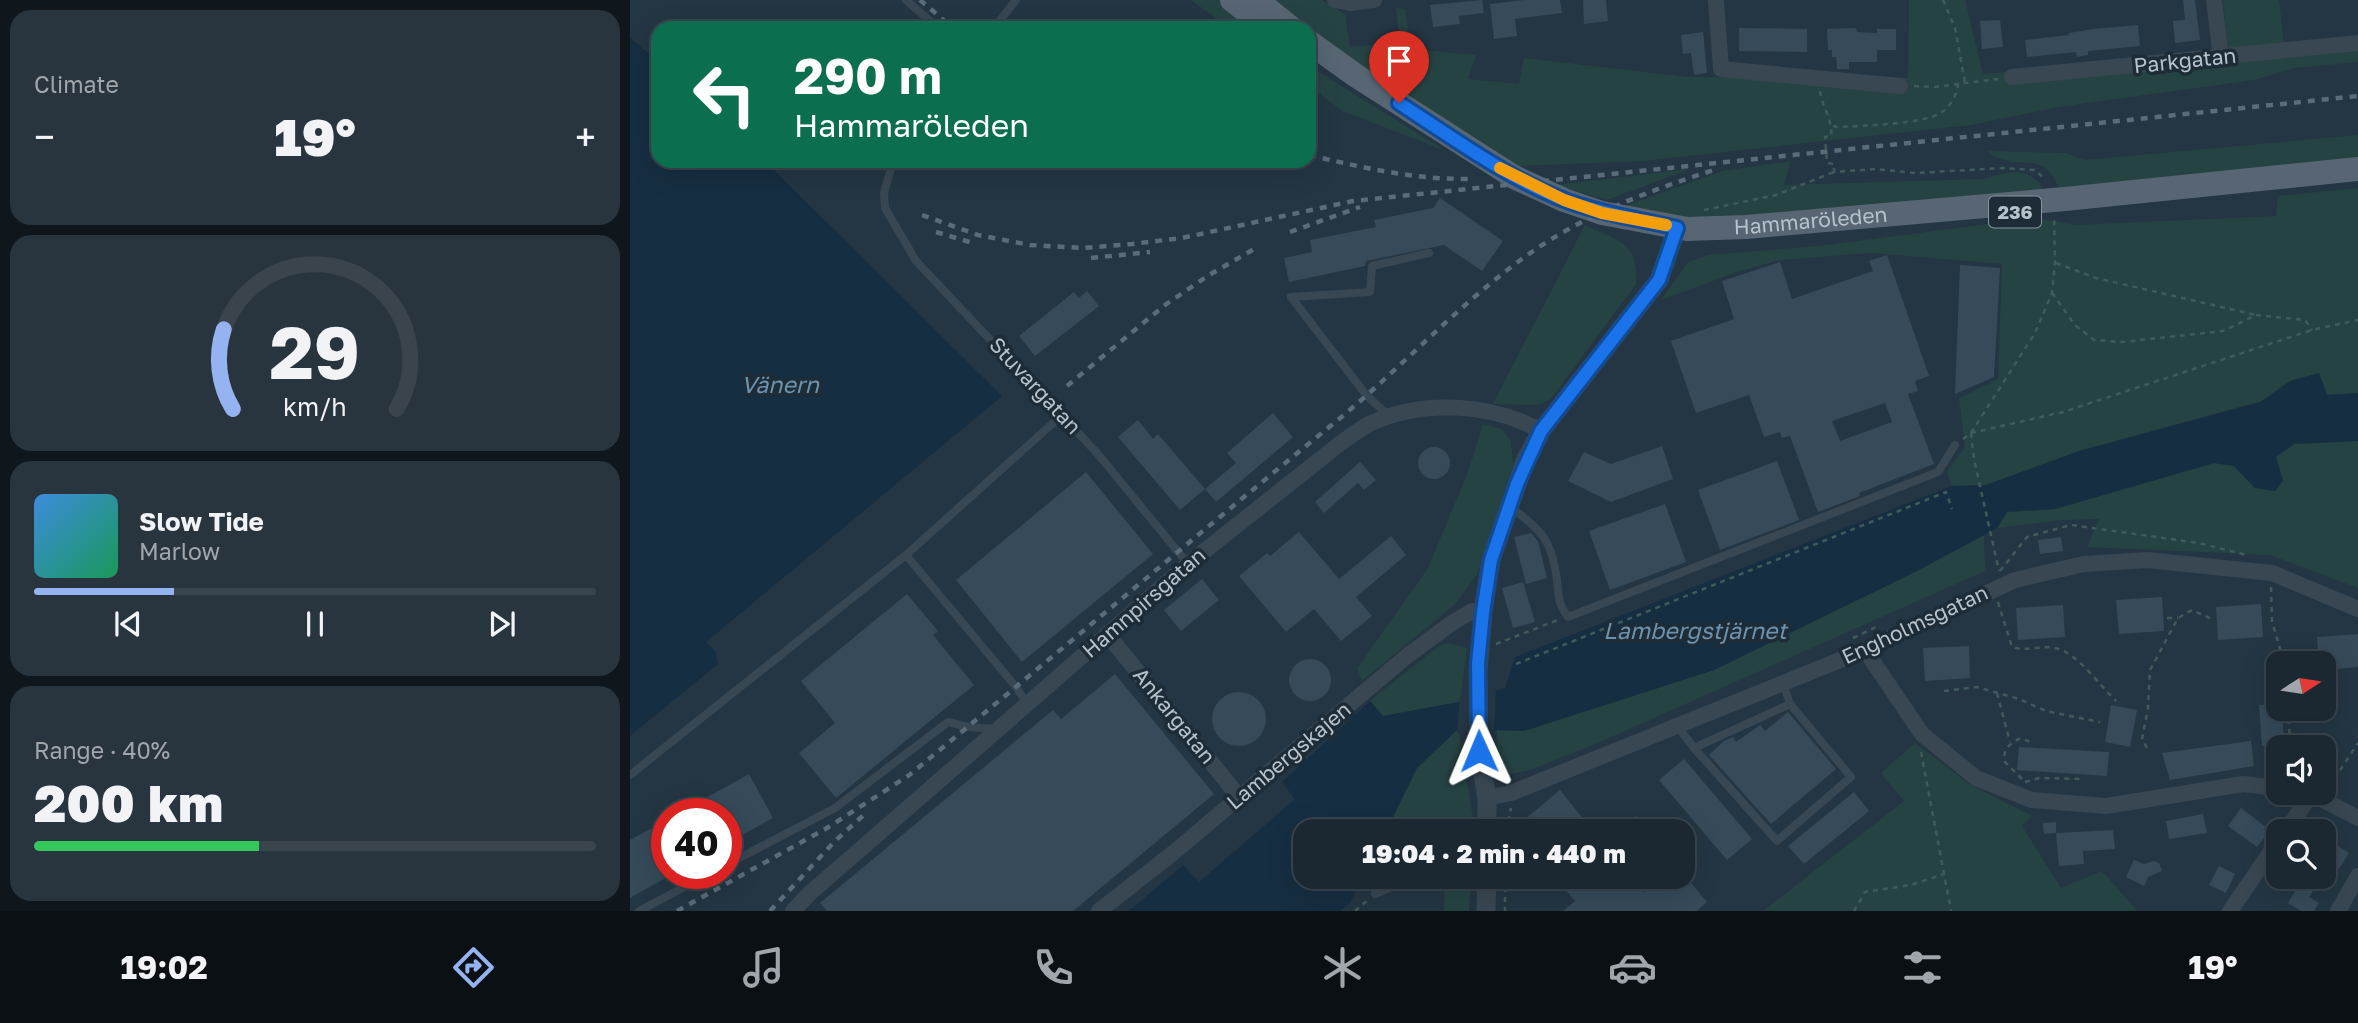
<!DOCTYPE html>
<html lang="en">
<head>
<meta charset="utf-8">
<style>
  body { margin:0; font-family:"Golos Text",sans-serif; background:#28343e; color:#f1f3f6; height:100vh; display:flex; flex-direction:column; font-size:26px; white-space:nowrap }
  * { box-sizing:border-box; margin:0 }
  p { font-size:23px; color:#a0a6ac }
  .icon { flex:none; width:38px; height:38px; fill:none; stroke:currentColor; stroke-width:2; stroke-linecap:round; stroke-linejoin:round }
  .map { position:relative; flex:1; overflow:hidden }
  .details { display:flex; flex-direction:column; gap:10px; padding:10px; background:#0f161c; width:630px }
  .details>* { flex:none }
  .guide { position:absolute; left:21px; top:21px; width:665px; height:147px; border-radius:21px; box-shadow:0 7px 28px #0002,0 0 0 2px #39444d; background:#0b6e4f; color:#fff; overflow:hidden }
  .needle { width:46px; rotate:78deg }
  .tools { position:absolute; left:1636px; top:651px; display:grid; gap:14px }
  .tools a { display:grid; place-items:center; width:70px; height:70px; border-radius:14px; background:#1b2832; box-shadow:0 7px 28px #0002,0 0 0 2px #39444d; font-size:35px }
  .speed { position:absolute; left:21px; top:798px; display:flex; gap:14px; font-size:35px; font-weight:700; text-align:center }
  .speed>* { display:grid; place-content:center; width:91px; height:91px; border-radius:50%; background:#1b2832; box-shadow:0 7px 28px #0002,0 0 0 2px #39444d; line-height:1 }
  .speed .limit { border:10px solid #d22; background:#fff; color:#111 }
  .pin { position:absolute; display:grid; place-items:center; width:60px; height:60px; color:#fff; margin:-72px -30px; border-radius:50% 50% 50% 0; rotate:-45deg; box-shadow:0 0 7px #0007 }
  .pin .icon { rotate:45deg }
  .me { position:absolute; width:77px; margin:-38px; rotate:359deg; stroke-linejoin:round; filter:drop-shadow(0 0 5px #0008) }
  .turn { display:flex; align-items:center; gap:24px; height:147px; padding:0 28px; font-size:32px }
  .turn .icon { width:91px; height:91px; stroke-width:2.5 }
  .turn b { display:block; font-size:49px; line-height:60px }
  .big { font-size:52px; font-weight:800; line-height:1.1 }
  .details .card { flex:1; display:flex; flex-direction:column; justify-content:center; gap:10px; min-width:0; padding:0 24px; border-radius:21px; background:#28343e }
  .details .dial { align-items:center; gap:0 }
  .dial svg { height:182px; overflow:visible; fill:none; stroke:#39444d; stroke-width:7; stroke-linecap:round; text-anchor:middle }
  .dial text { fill:#f1f3f6; stroke:none }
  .song { display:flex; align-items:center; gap:21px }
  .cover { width:84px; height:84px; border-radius:10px; background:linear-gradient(135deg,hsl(210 70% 55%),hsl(150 70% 35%)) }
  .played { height:7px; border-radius:4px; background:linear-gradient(90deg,#95b2f1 25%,#39444d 25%) }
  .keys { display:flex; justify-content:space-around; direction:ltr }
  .heat { display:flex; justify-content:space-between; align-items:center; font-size:38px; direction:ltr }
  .charge { height:10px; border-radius:5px; background:linear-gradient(90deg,#34c759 40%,#39444d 0) }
  .trip { position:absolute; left:663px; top:819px; width:402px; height:70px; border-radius:21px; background:#1b2832; box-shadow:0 7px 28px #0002,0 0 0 2px #39444d; font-weight:800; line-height:70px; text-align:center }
  .menu { display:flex; height:112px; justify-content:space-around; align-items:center; background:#0b1014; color:#a0a6ac }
  .menu .icon { width:49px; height:49px }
  .menu .active { color:#95b2f1 }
  .menu b { font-size:32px; color:#f1f3f6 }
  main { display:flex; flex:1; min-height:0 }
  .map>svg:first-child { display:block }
  .green { fill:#264343 }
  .water { fill:#162e42 }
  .pier { fill:#243643 }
  .building { fill:#364a59; fill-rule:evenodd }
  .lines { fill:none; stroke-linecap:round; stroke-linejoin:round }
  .path { stroke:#405b59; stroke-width:2.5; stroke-dasharray:5 5; stroke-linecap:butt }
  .service { stroke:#394752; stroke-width:8 }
  .minor { stroke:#394752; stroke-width:16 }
  .tertiary { stroke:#394752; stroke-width:19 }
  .primary { stroke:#576672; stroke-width:24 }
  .rail { stroke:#5b6c79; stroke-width:4.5; stroke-dasharray:7 7; stroke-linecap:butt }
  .route-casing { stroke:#114b97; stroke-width:18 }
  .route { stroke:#1a73e8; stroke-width:12 }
  .slow { stroke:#f59e0b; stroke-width:12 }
  .labels { text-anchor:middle; stroke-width:7; stroke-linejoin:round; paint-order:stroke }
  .shield { fill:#1d2c37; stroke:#88959f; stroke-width:2 }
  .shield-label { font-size:19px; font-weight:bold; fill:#b6c2cc }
  .street-label { font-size:21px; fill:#b6c2cc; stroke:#1d2c37 }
  .water-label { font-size:23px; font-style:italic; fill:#6d92ad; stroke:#1d2c37 }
</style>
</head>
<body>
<main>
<section class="details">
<div class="card"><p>Climate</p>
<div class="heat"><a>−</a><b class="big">19°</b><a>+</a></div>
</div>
<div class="card dial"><svg viewBox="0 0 100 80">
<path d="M14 69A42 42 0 1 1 86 69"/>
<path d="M14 69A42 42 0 0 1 10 34" stroke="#95b2f1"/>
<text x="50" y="56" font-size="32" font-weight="700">29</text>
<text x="50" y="72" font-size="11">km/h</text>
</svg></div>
<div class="card">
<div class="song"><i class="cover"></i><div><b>Slow Tide</b><p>Marlow</p></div></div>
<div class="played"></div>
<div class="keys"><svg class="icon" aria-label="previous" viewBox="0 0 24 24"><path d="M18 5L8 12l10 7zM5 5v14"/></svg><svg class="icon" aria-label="pause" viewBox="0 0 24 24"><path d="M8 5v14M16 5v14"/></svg><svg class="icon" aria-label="next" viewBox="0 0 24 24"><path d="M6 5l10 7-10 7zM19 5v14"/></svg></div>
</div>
<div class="card"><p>Range · 40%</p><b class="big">200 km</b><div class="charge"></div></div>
</section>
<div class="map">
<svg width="1728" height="911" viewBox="0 0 1728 911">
  <rect width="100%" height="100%" fill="#243643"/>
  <g class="green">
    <polygon points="561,0 590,0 623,28 600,28"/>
    <polygon points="646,0 692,0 715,14 720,47 770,42 766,8 775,9 781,49 846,55 838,79 889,84 894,58 1058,77 1278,78 1279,0 1335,0 1353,74 1598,51 1593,0 1649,0 1654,45 1728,39 1728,62 1664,68 1624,80 1428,107 1341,125 1012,161 887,166 839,133 776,99 674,26"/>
    <polygon points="679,66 816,151 713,111 679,86"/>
    <path d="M1728,135V161L1430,190C1410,144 1389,176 1357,151L1437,153L1454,160Z"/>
    <path d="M1161,161L1154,185L1353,179C1377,172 1404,164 1415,194L1076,218L1028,216L995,206L1092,171Z"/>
    <polygon points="1060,169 977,200 926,185"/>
    <polygon points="1728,188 1728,393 1697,395 1689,373 1660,381 1631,401 1449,451 1356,485 1322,486 1317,472 1335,447 1329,398 1368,379 1372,264 1241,253 1150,260 1110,271 1031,300 1058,262 1078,255 1188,246 1405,218 1446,225 1646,216 1648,196"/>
    <path d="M955,225C988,241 1009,242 1006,284L921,399L907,405L863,404Z"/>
    <polygon points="853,424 872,429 881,441 883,465 847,574 825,604 732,681 727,669 798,568 838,472"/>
    <polygon points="1728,441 1728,588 1640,555 1457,547 1469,519 1432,520 1367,528 1377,512 1425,509 1584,463 1604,466 1625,488 1653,481 1646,457 1664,444"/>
    <path d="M1354,535L1355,571L970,742L900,770L881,774C863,759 866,752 867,730L894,731L1084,670L1287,571Z"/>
    <polygon points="818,643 837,648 830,702 753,716 740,701 809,646"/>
    <polygon points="828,729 845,831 756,831 787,768"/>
    <polygon points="1285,743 1339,784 1402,816 1392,826 1431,888 1472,871 1507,911 1133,911 1274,801 1251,773"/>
    <polygon points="815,877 841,878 839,911 814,911"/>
  </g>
  <g class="water">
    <polygon points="0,38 28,61 28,161 135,161 372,396 76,642 86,652 88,664 0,736"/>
    <polygon points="1689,373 1697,395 1728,393 1728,441 1664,444 1646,457 1653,481 1645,491 1625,488 1604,466 1584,463 1425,509 1377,512 1367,528 1287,571 1084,670 894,731 828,729 787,768 756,831 676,831 676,877 733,877 720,903 710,911 499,911 553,865 569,882 665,799 652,782 740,701 753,716 829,702 875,688 885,657 1322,486 1356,485 1449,451 1631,402 1660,381"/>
  </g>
  <polygon class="pier" points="866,687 864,734 830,732 827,734 830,698"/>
  <g class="building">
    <polygon points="852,0 854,13 829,16 830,24 803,27 800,5"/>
    <polygon points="894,0 930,0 932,13 885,19 887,36 864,39 860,4"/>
    <polygon points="953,0 976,0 978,21 954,24"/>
    <polygon points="1553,0 1565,0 1570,40 1545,43 1543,21 1555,20"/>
    <polygon points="1370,20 1373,47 1352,49 1350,21"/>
    <polygon points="1508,25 1510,46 1458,51 1458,55 1447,57 1446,52 1397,57 1395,40 1439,35 1439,33 1463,29"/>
    <polygon points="1109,28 1177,29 1177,52 1109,51"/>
    <polygon points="1226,28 1227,32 1247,33 1247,29 1266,29 1266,50 1247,50 1247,62 1219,62 1219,69 1207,69 1206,57 1202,57 1202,50 1198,50 1197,29"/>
    <polygon points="1073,32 1077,73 1064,75 1061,53 1053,54 1051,35"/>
    <polygon points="810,198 873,241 852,271 814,245 741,260 736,261 735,266 659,282 654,258 682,252 680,240 746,227 744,220 803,208"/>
    <path d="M1257,255L1299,376L1285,381L1288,391L1278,394L1304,464L1229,493L1230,496L1188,512L1160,436L1152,438L1150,432L1134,437L1119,395L1066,413L1041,341L1104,319L1092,281L1150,262L1162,299L1243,271L1239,261ZM1255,403L1262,422L1210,441L1202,421Z"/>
    <polygon points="1330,265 1370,268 1364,377 1325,394"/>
    <polygon points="457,291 469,306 405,356 389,336 444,292 449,298"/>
    <polygon points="643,413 663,437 586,502 575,489 606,463 597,453"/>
    <polygon points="508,420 523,439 528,434 575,489 550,510 488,437"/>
    <polygon points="1032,446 1043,479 981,502 938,481 954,452 981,464"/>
    <circle cx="804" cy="463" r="16"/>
    <polygon points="1147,461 1169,520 1090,550 1068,490"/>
    <polygon points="730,462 746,480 734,490 728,483 694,513 685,502"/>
    <polygon points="456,472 523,554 392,662 326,580"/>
    <polygon points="1035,504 1056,562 980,590 959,531"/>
    <polygon points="669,532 709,579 761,536 776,555 726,597 742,616 711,641 684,609 656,632 609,576 637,553 640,556"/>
    <polygon points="901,533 908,541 917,578 896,584 884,537"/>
    <polygon points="1431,537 1433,551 1410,554 1408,540"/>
    <polygon points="572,579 589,600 551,631 534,610"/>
    <polygon points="893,582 905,622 883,628 872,588"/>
    <polygon points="277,594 308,631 303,635 344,685 206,798 169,753 205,723 171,681"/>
    <polygon points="1532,597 1534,631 1489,634 1486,600"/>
    <polygon points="1631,604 1633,637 1588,640 1586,607"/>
    <polygon points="1433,605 1435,637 1388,640 1386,608"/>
    <polygon points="1728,634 1728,667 1694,670 1694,663 1689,663 1687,637"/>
    <polygon points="1339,646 1340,678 1295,681 1293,648"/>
    <circle cx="680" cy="680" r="21"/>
    <polygon points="485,674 584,794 443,911 197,911 190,903 423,710 431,719"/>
    <circle cx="609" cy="719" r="27"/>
    <polygon points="1648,704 1648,709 1652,709 1654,744 1632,746 1629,705"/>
    <polygon points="1481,705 1507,710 1500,747 1475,742"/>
    <polygon points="1158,712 1206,769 1141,824 1079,755 1094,741 1103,737 1106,742 1130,725 1135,731"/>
    <polygon points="1621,741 1624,766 1540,780 1532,753"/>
    <polygon points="1389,747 1479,752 1477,776 1387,770"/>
    <polygon points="1054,759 1122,839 1097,860 1029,780"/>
    <polygon points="119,774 143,818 96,844 96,814 47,814"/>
    <polygon points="930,790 963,831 893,831 888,825"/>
    <polygon points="1224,792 1239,811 1174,864 1158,846"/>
    <polygon points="1611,808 1640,830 1627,847 1598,826"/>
    <polygon points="1573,814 1577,833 1539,839 1536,821"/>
    <polygon points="1006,816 1018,831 988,831"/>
    <polygon points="37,820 37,877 0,898 0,840"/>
    <polygon points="1426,822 1426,833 1414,834 1413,823"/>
    <polygon points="1483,830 1485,849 1453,851 1454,864 1429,866 1426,833"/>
    <polygon points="1694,838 1719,853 1709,869 1694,860"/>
    <polygon points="1504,860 1514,864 1524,861 1529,863 1532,871 1518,877 1514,886 1496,877"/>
    <polygon points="1589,866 1605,874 1596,893 1579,885"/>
    <polygon points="925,877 1001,877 1014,892 1033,877 1056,877 1077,902 1067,911 933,911 945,901"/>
    <polygon points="1670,883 1683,891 1679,897 1689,903 1684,911 1671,911 1658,903"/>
  </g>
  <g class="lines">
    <g class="path">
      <polyline points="1313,0 1325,28 1335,83"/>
      <polyline points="1284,86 1305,87 1368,79"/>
      <path d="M1190,91C1192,107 1203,120 1201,136L1195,137L1197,163L1204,164V172L1246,169L1285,173L1373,168L1405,170L1416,180"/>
      <path d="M1203,126L1207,127C1229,126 1297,124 1312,112C1321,106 1327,94 1328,84"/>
      <polyline points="1074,210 1146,195 1204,172"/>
      <polyline points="1426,263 1466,278 1626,315"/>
      <polyline points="1422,293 1445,325 1464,340 1493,342 1593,331 1626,315 1675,320 1682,330"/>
      <polyline points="1341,433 1433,412 1682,330 1728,320"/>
      <polyline points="1341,433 1344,459 1369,571"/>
      <polyline points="1333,439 1341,433 1405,333 1422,293 1425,262 1424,217"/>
      <polyline points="1370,571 1397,537 1441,525 1569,543 1616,555"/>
      <polyline points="1641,587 1642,621 1654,663"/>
      <path d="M1368,602L1382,647C1396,652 1411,645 1425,648C1447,652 1470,686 1486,701"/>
      <polyline points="1537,618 1548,618"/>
      <polyline points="1223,638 1246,627"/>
      <polyline points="866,644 928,620"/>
      <polyline points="886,664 1316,492 1322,509"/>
      <polyline points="1314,691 1347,687 1389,699 1416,711 1470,722"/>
      <polyline points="1367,693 1380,742"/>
      <polyline points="1657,709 1661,747"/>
      <polyline points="1517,748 1512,739 1518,708 1520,670 1548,618 1562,610 1584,620"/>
      <polyline points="1291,752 1321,911"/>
      <polyline points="868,768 879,777"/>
      <path d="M1392,779L1375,762C1372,749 1380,743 1391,738L1403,743"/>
      <polyline points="1395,782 1409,778 1454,779"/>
      <polyline points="1699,787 1728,743"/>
      <polyline points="876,831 881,808"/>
      <polyline points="722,877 734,890"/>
      <polyline points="875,877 875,911"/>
      <polyline points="725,911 738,900"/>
      <polyline points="1224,911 1235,892 1281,885 1314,874"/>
    </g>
    <g class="service">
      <polyline points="276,0 308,28"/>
      <polyline points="364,28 386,0"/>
      <polyline points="263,161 254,193 255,208 286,261 467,453 558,564"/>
      <polyline points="661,297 740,292 742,266 799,253"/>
      <polyline points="661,297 737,396 760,417"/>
      <path d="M880,507C911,529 922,540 927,580C929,597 927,602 938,617L1308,472L1325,445"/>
      <polyline points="276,555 386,687 397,704"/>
      <polyline points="1048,727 1064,748 1160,704 1153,683"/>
      <polyline points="1064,748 1147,841 1221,777 1160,704"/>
      <polyline points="0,775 276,555 432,415"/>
      <polyline points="96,865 205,808 318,722 338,727 365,729"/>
      <polyline points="745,894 784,877"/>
      <polyline points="9,911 81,873"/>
    </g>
    <g class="minor">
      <polyline points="705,0 720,3 744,0"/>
      <polyline points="1086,0 1091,69 1270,86"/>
      <polyline points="1584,0 1591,57"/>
      <polyline points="1382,77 1728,43"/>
      <polyline points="477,634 610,798"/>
      <polyline points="1235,650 1292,734 1346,778 1402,800 1476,806 1613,784 1648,788"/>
      <polyline points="1668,793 1691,799 1728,818"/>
      <polyline points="857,798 881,793 1235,650 1385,580 1454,564 1517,560 1642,573 1728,609"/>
      <polyline points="1656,831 1680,796"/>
      <path d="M163,911L179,894L558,564L712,442C721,436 730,429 739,424C792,399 861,403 911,431"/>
      <polyline points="469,911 543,853 777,656 822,623 842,611 853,612"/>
      <polyline points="1600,911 1648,841"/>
      <polyline points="1708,911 1728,876"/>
    </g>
    <g class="tertiary">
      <polyline points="857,831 857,798 849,751 848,672 853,612 861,560 895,461 911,431 1029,280 1047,228"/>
      <polyline points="856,911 857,877"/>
    </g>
    <g class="primary">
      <polyline points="602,0 638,28"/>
      <polyline points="629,2 661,28"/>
      <path id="s1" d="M679,42L725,75L884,177L934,200L972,213L1057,229L1116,227L1435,199L1728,169"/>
    </g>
    <g class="rail">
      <polyline points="290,0 323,28"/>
      <path d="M679,155C734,168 786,180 843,179"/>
      <polyline points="292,215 348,235 400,245 453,248 502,244 552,238 723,201 1728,96"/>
      <polyline points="306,232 343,243"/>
      <polyline points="660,232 730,207"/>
      <polyline points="461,258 520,252"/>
      <polyline points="437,386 535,305 579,275 624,249"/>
      <path d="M47,911L197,828L278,776C422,658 564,537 709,419C772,367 829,304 896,256C953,215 1021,190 1087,169"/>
      <polyline points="140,911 205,841 237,812"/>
    </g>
  </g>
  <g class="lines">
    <g class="route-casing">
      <path id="route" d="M769,103C823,138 877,178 937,201C972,214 1010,219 1047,228L1029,280L911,431L887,484L861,560L853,612L848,664L849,751"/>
    </g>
    <use href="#route" class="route"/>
    <polyline class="slow" points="870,168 934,200 972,213 1036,225"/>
  </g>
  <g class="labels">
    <rect class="shield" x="1359" y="196.5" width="52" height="31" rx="5"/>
    <g class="shield-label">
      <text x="1385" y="219">236</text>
    </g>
    <g class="street-label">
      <text transform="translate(1555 61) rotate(-6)" y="7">Parkgatan</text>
      <text dy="7" stroke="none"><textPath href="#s1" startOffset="551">Hammaröleden</textPath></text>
      <text transform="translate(405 386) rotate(47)" y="7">Stuvargatan</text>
      <text transform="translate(514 603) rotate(-41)" y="7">Hamnpirsgatan</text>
      <text transform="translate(1285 625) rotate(-25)" y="7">Engholmsgatan</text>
      <text transform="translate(544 716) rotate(51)" y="7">Ankargatan</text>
      <text transform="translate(659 756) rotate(-40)" y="7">Lambergskajen</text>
    </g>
    <g class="water-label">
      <text x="150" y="393">Vänern</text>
      <text x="1065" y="639">Lambergstjärnet</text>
    </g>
  </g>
</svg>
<div class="tools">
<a><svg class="needle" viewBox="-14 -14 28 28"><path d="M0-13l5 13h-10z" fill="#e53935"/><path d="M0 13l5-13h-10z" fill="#a0a6ac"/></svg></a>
<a><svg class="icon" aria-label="sound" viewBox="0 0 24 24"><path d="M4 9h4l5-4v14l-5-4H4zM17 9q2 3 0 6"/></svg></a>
<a><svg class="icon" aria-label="search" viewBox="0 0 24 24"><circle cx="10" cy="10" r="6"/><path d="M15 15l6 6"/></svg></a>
</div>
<div class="speed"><div class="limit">40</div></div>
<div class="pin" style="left:769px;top:103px;background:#d93025"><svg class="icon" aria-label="arrive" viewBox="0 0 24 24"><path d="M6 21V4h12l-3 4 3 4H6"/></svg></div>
<svg class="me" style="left:849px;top:751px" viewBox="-20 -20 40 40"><path d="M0-17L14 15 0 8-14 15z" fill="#1a73e8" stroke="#fff" stroke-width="4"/></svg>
<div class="trip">19:04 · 2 min · 440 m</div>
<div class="guide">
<div class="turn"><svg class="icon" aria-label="left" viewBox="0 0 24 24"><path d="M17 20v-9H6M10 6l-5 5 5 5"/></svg><div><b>290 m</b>Hammaröleden</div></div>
</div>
</div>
</main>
<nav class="menu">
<b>19:02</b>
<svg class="icon active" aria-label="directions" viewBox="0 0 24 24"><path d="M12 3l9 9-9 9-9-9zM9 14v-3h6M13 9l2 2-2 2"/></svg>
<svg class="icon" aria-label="music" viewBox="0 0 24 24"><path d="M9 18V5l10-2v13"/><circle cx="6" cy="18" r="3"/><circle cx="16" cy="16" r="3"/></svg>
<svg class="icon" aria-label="phone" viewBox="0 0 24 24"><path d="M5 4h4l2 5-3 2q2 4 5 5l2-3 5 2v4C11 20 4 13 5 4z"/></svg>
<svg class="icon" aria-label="climate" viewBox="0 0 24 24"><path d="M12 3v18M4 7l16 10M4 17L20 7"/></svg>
<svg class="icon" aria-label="car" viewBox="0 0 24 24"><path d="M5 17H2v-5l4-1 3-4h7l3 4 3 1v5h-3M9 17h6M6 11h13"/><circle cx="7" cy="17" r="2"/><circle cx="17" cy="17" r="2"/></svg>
<svg class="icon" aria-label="filters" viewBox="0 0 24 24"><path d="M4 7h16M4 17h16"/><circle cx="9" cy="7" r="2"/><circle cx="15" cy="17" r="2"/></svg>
<b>19°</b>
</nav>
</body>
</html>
